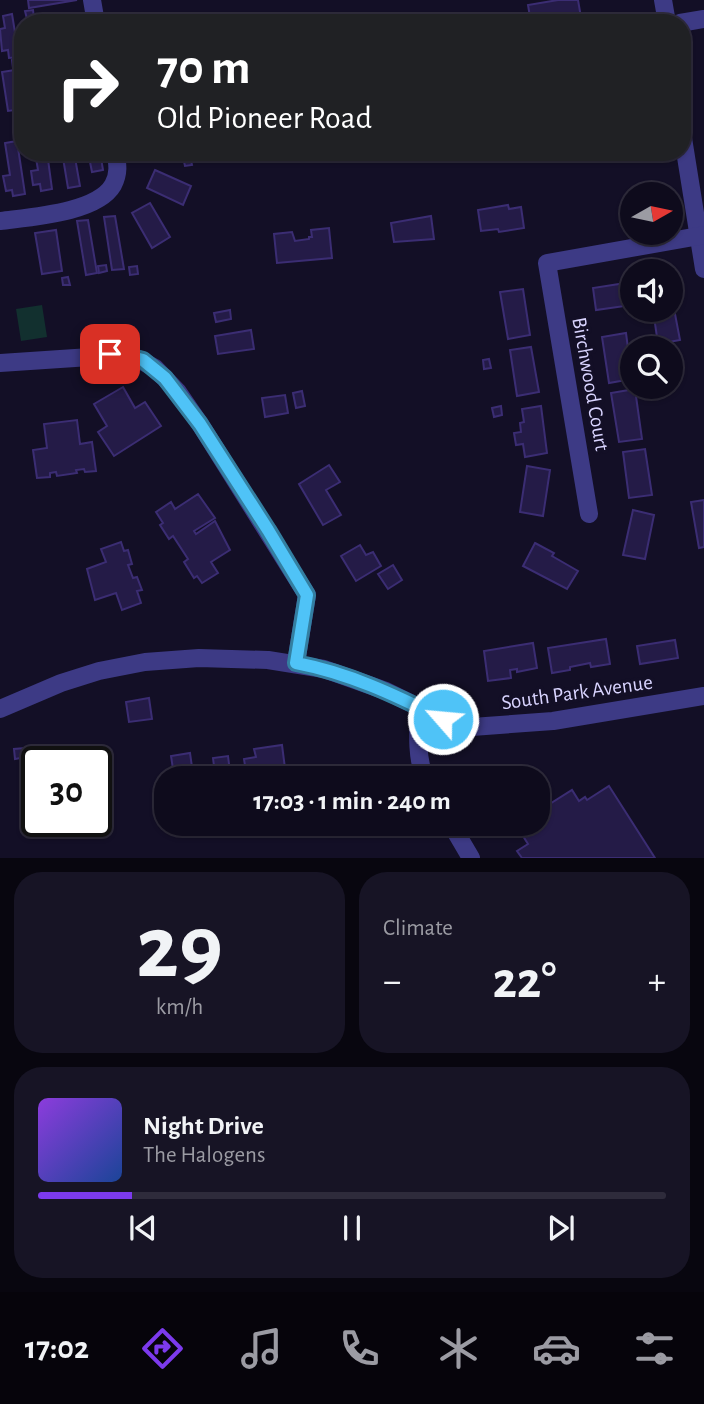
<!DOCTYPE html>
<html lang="en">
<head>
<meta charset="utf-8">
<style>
  body { margin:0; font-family:"Alegreya Sans",sans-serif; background:#171425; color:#f1f3f6; height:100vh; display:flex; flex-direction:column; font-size:26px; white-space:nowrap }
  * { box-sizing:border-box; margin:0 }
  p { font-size:23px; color:#9b9ba3 }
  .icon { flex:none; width:38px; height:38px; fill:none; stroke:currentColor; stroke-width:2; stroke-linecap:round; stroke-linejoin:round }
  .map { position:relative; height:858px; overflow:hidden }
  .drawer { display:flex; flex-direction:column; gap:14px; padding:14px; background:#08060f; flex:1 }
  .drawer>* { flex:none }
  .guide { position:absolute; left:14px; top:14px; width:677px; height:147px; border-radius:28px; box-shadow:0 2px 5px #0004,0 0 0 2px #2e2b3b; background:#202124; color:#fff; overflow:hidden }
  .needle { width:46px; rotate:81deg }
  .controls { position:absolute; left:620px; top:182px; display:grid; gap:14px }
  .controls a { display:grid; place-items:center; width:63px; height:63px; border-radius:50%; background:#0e0b1c; box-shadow:0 2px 5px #0004,0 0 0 2px #2e2b3b; font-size:35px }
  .speed { position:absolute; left:21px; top:746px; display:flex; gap:14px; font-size:35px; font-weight:700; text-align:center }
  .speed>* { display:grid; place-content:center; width:91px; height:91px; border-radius:50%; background:#0e0b1c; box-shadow:0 2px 5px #0004,0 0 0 2px #2e2b3b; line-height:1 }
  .speed .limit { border:4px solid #111; border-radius:10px; background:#fff; color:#111 }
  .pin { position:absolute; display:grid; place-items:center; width:60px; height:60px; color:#fff; margin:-30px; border-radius:14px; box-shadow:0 4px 10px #0006 }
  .me { position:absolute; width:77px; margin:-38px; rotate:297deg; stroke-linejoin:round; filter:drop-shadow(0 0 5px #0008) }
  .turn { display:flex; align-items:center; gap:24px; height:147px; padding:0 28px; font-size:32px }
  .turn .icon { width:91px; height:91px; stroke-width:2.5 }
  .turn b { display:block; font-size:49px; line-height:60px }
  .big { font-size:52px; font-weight:600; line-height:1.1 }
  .drawer .card { flex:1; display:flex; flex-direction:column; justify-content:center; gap:10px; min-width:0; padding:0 24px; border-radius:28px; background:#171425 }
  .drawer .dial { align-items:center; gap:0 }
  .dial b { font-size:91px; line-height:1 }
  .song { display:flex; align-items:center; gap:21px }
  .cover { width:84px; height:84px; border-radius:10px; background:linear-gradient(135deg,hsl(270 70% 55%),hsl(220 70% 35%)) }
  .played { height:7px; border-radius:4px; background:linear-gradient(90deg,#7c3aed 15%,#2e2b3b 15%) }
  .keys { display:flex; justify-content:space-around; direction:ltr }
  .heat { display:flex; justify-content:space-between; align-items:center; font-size:38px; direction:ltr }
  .drawer .tiles { flex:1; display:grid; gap:14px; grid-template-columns:1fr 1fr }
  .card:last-child { grid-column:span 2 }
  .trip { position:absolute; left:154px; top:766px; width:396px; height:70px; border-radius:28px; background:#0e0b1c; box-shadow:0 2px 5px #0004,0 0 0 2px #2e2b3b; font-weight:600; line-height:70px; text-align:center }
  .menu { display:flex; height:112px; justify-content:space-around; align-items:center; background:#06040b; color:#9b9ba3 }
  .menu .icon { width:49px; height:49px }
  .menu .selected { color:#7c3aed }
  .menu b { font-size:32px; color:#f1f3f6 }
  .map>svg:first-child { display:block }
  .green { fill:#12302f }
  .building { fill:#241b47; stroke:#3b2d73; stroke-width:2 }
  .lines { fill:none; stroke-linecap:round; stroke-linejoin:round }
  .minor { stroke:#3d3a85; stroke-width:18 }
  .route-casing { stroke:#337fa1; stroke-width:18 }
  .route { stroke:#4fc3f7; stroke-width:12 }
  .labels { text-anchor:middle; stroke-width:7; stroke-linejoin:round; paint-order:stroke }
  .street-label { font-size:21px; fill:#d9d4ff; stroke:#130f26 }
</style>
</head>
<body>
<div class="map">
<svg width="704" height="858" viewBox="0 0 704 858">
  <rect width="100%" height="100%" fill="#130f26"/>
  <polygon class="green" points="42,305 47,337 21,341 16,309"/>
  <g class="building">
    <polygon points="28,0 77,0 29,8"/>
    <polygon points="558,0 578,0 582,23 531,23 528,5"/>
    <polygon points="33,10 34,18 27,19 25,11"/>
    <polygon points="12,14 19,57 9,58 8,50 2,51 0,29 5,28 3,16"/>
    <polygon points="80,15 81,23 31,23"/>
    <polygon points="19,59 20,67 13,68 12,60"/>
    <polygon points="21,69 23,109 8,111 2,72"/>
    <polygon points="17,141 25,194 13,196 12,190 6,191 3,176 10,175 5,143"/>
    <polygon points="35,152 47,152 52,189 41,191 40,184 33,185 31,171 38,170"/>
    <polygon points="62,152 74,152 80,186 68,188"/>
    <polygon points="88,152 100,152 103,170 92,172"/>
    <polygon points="138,152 182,152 139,159"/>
    <polygon points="190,156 192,165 185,166 183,157"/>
    <polygon points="155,170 191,186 183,205 147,188"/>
    <polygon points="150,203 170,237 152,248 132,213"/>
    <polygon points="508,205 509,209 521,207 524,228 499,232 498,229 481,231 478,210"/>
    <polygon points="115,216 124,269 112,270 104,217"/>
    <polygon points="431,216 434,239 394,242 391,223"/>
    <polygon points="88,220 97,273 86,275 77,221"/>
    <polygon points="329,228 332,258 277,263 274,234 292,232 295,241 309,239 309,237 312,237 311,230"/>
    <polygon points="56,230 62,271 42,274 35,233"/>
    <polygon points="106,265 107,271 99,273 98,266"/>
    <polygon points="137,266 138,274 130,275 129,267"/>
    <polygon points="68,277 70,285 63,285 62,278"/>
    <polygon points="632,282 632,305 596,310 593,288"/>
    <polygon points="670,288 680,340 658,344 653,310 670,310"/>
    <polygon points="523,289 530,335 508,339 500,292"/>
    <polygon points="230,310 231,319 216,322 214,313"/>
    <polygon points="251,330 254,349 218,354 215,336"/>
    <polygon points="626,333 632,379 609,383 602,337"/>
    <polygon points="531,347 539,392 517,396 510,350"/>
    <polygon points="489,359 491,368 484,369 483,360"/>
    <polygon points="123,387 135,408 145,402 161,426 114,456 98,432 107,426 94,404"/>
    <polygon points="635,389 642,439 619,442 611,393"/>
    <polygon points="302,391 305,406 296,408 293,393"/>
    <polygon points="285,395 288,413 265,417 262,398"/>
    <polygon points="501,406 502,415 494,417 492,408"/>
    <polygon points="541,406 547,453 525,457 523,444 516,445 514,433 521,432 520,423 524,422 522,409"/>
    <polygon points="77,420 80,444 92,442 96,471 85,472 84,469 76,470 77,473 57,476 56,472 50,473 50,477 37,478 33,450 47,448 44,424"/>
    <polygon points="645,449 652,495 629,498 623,452"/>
    <polygon points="329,465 340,482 326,490 341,515 323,525 299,484"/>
    <polygon points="527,466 550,470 543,516 520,512"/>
    <polygon points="198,494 215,518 194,531 196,534 215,521 230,550 211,562 218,573 202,583 197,576 194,578 184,562 188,559 173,536 169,539 160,525 163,523 156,512 171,502 175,509"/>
    <polygon points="704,500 704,547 699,548 691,502"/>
    <polygon points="633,510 654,515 645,559 623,555"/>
    <polygon points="121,542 124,551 128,550 132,564 128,565 133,578 137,577 142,590 137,591 141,603 122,610 116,593 95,600 87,569 106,562 101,549"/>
    <polygon points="535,543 554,553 552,556 578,571 567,589 523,566"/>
    <polygon points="360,545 366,555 373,552 381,566 356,581 341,556"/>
    <polygon points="393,565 402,580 388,589 378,574"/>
    <polygon points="606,639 610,664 591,667 590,663 570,667 570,670 552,673 548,648"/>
    <polygon points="675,640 678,658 640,664 637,646"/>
    <polygon points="533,643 537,668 517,672 517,669 510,670 511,678 488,681 484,651"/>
    <polygon points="149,698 152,719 129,722 126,702"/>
    <polygon points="282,745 286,776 259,779 258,771 246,772 244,759 256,757 254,749"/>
    <polygon points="25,748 26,757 15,759 14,749"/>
    <polygon points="190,753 193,774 180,776 179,768 173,769 171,756"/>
    <polygon points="228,756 230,772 215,774 213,758"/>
    <polygon points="609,786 655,858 522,858 517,851 528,844 516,825 537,824 537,812 572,790 579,801 585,797 587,800"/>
  </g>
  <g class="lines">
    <g class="minor">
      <polyline points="92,0 96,23"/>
      <polyline points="663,0 667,23"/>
      <polyline points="680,23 704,19"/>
      <polyline points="682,132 704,269"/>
      <path d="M0,221C30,217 97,213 113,185C119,174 118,164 115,152"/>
      <polyline points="0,363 120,355 138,359 155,368 178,392 200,424 307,595 296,663"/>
      <polyline points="589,514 547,263 704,235"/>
      <path d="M419,707C418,731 416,756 425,779"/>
      <polyline points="0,709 61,683 99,671 145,662 199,658 268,660 324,669 386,691 443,719 472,727 553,721 704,696"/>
      <polyline points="451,824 471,858"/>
    </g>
  </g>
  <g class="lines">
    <g class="route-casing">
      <path id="route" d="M110,354L124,355L143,360L165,378L200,424L268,530L307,595L296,663C349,673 395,695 443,719"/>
    </g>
    <use href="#route" class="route"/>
  </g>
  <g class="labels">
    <g class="street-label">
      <text transform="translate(591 384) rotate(80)" y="7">Birchwood Court</text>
      <text transform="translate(577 692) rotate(-8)" y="7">South Park Avenue</text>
    </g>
  </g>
</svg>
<div class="controls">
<a><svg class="needle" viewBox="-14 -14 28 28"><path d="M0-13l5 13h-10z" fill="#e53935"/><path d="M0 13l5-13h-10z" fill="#9b9ba3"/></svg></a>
<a><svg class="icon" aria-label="sound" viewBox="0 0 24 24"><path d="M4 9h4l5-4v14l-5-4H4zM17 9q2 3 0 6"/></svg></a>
<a><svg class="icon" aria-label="search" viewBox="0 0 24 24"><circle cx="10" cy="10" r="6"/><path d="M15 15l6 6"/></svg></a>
</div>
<div class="speed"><div class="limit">30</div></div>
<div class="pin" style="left:110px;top:354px;background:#d93025"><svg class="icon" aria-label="arrive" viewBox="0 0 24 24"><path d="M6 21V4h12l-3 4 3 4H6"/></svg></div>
<svg class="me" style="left:443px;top:719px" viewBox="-20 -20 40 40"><circle r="17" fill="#4fc3f7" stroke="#fff" stroke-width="3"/><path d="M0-11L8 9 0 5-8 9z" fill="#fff"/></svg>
<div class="trip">17:03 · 1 min · 240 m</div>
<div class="guide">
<div class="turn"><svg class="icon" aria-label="right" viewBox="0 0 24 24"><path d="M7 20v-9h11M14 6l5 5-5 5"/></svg><div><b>70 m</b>Old Pioneer Road</div></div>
</div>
</div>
<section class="drawer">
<div class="tiles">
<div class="card dial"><b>29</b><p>km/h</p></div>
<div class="card"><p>Climate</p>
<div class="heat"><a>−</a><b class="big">22°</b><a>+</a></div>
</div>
<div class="card">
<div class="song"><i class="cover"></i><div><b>Night Drive</b><p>The Halogens</p></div></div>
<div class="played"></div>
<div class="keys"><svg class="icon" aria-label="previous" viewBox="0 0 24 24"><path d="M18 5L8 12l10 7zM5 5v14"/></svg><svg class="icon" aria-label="pause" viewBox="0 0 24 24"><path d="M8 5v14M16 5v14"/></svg><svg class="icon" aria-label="next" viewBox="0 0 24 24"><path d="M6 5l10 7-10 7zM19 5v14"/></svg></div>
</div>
</div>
</section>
<nav class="menu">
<b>17:02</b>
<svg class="icon selected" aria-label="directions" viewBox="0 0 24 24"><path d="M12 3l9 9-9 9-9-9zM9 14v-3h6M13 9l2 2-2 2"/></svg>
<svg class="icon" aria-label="music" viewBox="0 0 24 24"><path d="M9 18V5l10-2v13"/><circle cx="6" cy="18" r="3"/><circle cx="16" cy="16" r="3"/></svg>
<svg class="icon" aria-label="phone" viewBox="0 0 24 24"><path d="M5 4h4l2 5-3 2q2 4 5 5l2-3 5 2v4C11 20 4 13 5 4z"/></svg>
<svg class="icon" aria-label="climate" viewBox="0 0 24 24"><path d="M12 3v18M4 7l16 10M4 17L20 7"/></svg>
<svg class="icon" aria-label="car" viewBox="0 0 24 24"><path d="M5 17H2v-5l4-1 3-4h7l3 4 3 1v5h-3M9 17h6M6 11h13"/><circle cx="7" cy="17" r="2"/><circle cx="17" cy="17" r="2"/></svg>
<svg class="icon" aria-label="filters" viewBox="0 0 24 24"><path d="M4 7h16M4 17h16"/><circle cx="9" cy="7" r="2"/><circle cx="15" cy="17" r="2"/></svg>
</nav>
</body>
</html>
